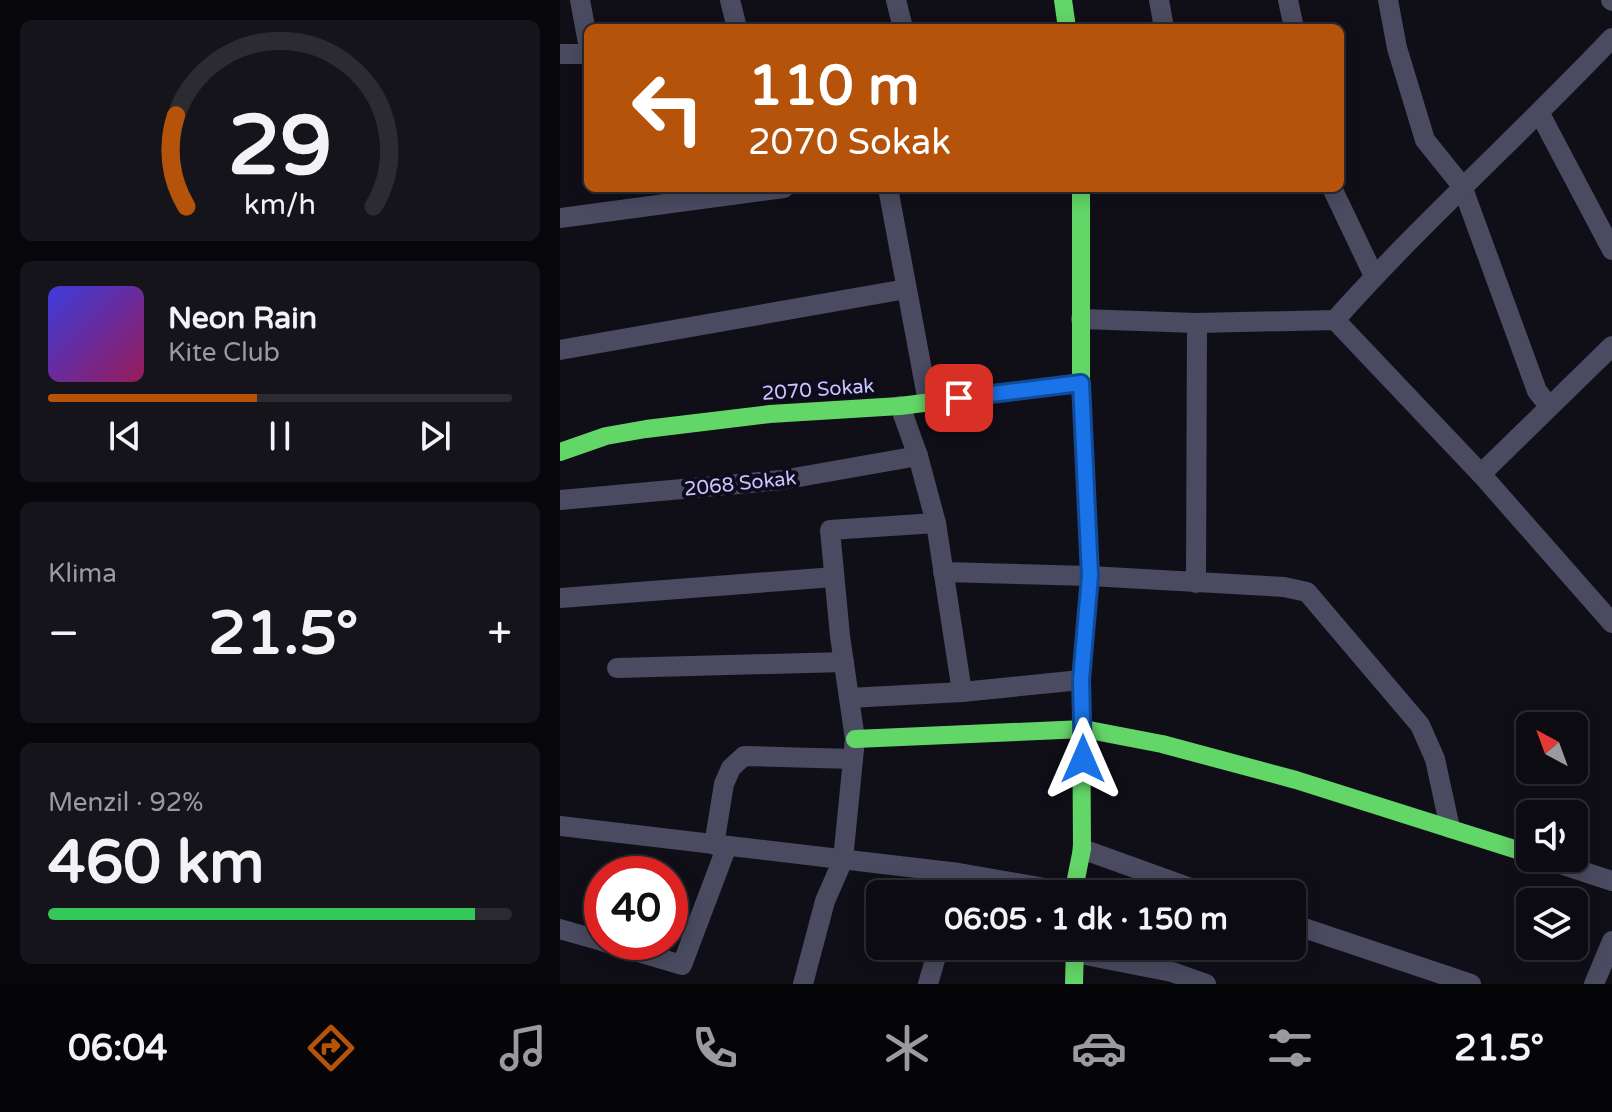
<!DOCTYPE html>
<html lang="tr">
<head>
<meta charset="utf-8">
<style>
  body { margin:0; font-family:"Varela Round",sans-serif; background:#15141b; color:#f1f3f6; height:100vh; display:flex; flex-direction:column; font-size:30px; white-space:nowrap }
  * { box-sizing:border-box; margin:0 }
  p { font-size:26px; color:#9a9b9f }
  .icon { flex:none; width:44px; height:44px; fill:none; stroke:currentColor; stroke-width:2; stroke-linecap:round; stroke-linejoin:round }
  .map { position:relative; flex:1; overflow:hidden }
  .drawer { display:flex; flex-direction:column; gap:20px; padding:20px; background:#07060a; width:560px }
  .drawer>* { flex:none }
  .banner { position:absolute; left:24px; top:24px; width:760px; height:168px; border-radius:12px; box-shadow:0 4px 20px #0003,0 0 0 2px #2c2b32; background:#b45309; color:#fff; overflow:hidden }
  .needle { width:52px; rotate:319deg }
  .fabs { position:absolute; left:956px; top:712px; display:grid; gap:16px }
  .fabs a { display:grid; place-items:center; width:72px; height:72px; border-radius:12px; background:#0c0b12; box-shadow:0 4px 20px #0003,0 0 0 2px #2c2b32; font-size:40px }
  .speed { position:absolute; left:24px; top:856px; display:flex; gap:16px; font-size:40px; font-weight:700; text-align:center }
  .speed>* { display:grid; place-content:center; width:104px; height:104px; border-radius:50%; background:#0c0b12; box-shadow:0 4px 20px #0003,0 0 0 2px #2c2b32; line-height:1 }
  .speed .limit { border:12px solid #d22; background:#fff; color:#111 }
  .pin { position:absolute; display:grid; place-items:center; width:68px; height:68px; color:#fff; margin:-34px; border-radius:16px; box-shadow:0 4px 12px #0006 }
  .me { position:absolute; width:88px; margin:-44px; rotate:0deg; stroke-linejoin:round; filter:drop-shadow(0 0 6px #0008) }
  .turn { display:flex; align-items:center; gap:28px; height:168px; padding:0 32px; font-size:36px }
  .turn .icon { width:104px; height:104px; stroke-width:2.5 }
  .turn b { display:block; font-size:56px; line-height:68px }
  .big { font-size:60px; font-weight:700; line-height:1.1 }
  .drawer .card { flex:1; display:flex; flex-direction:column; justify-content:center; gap:12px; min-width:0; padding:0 28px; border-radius:12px; background:#15141b }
  .drawer .dial { align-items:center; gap:0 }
  .dial svg { height:208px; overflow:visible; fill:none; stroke:#2c2b32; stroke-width:7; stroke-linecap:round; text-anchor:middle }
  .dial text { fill:#f1f3f6; stroke:none }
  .song { display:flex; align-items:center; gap:24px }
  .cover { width:96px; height:96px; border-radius:12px; background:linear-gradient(135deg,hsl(240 70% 55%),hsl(330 70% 35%)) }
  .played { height:8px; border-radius:4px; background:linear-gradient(90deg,#b45309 45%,#2c2b32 45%) }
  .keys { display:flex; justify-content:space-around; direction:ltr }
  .heat { display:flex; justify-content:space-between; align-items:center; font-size:44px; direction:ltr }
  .charge { height:12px; border-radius:6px; background:linear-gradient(90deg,#34c759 92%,#2c2b32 0) }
  .trip { position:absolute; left:306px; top:880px; width:440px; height:80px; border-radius:12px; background:#0c0b12; box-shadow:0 4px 20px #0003,0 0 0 2px #2c2b32; font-weight:700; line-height:80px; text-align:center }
  .tab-bar { display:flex; height:128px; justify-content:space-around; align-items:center; background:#050407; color:#9a9b9f }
  .tab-bar .icon { width:56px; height:56px }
  .tab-bar .active { color:#b45309 }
  .tab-bar b { font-size:36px; color:#f1f3f6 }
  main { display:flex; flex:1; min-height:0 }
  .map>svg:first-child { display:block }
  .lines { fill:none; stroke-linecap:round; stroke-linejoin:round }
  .street { stroke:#4a4a61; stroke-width:20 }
  .fast { stroke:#63d668; stroke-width:18 }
  .route-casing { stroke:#114b97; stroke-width:20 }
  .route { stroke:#1a73e8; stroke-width:14 }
  .labels { text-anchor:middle; stroke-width:8; stroke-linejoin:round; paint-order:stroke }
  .street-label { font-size:20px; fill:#cac5ff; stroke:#0d0b1c }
</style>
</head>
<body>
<main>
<section class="drawer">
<div class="card dial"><svg viewBox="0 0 100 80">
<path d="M14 69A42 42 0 1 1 86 69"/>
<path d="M14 69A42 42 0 0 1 10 34" stroke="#b45309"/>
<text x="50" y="56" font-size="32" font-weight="700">29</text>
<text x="50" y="72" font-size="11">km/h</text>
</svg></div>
<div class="card">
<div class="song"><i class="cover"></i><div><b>Neon Rain</b><p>Kite Club</p></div></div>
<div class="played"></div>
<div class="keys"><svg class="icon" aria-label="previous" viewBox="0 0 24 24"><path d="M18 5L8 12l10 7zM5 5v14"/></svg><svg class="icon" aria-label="pause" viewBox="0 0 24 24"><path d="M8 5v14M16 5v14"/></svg><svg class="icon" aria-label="next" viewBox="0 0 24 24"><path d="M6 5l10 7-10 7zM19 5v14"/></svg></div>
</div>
<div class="card"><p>Klima</p>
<div class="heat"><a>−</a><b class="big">21.5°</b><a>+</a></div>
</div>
<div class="card"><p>Menzil · 92%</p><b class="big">460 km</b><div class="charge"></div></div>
</section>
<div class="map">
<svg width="1052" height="984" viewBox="0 0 1052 984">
  <rect width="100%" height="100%" fill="#100f18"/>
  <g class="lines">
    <g class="street">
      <polyline points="20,0 28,43"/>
      <polyline points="170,0 177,28"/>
      <polyline points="336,0 343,28"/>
      <polyline points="599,0 604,28"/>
      <polyline points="728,0 734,28"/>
      <polyline points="828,0 837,48 865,140 902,186 977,391 989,406"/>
      <polyline points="1051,0 1052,1"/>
      <polyline points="0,54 28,54"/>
      <polyline points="980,114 1052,250"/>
      <polyline points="328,188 368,402"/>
      <polyline points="772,188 814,276"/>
      <polyline points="0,218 224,188"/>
      <polyline points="521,319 637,323 775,320 921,474 1052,623"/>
      <path d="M775,320C863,221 961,134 1052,38"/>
      <polyline points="0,350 346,289"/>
      <polyline points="340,406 358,456 376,523 402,692"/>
      <polyline points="921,474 1052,346"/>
      <polyline points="0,500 222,480 358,456"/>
      <polyline points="383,572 530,576 724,587 747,592 860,725 875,759 890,828"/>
      <polyline points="636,583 637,323"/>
      <polyline points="0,598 274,577"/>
      <polyline points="57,668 284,662"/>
      <polyline points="289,698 402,692 521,680"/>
      <polyline points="0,826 399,873 513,893"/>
      <polyline points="154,845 164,784 171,768 184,756 293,759"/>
      <polyline points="522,849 647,894"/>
      <polyline points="982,858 1052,881"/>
      <polyline points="732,924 911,984"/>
      <polyline points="0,929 42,941"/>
      <polyline points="44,942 122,965 167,846"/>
      <polyline points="515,953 612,972 646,984"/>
      <polyline points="243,984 265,901 283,860 295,739 280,636 270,530 376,523"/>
      <polyline points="368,984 379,946"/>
      <polyline points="1034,984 1052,941"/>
    </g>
    <g class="fast">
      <polyline points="503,0 507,28"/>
      <polyline points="0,452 46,436 86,429 210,414 340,406 521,383"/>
      <polyline points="295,739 524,729 602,744 736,780 970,854"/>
      <polyline points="513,894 522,849 521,680 530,576 521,383 521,188"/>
      <polyline points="514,984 515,946"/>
    </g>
  </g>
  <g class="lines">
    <g class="route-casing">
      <polyline id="route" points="399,398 521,383 530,576 521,680 523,759"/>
    </g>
    <use href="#route" class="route"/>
  </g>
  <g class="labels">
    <g class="street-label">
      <text transform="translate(258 389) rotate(-4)" y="7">2070 Sokak</text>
      <text transform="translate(180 483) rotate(-6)" y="7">2068 Sokak</text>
    </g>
  </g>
</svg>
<div class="fabs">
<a><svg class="needle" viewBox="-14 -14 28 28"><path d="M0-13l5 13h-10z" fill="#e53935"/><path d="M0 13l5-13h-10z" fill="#9a9b9f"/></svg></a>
<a><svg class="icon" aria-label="sound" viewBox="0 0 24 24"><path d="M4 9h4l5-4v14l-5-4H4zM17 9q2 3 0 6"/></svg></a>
<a><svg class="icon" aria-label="layers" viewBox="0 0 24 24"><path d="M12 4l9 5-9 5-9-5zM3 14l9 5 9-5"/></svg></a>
</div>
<div class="speed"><div class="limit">40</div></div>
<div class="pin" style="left:399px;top:398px;background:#d93025"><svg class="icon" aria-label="arrive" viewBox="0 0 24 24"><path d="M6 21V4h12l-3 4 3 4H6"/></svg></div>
<svg class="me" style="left:523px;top:759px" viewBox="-20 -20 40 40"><path d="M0-17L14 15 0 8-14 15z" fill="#1a73e8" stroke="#fff" stroke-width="4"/></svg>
<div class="trip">06:05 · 1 dk · 150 m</div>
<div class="banner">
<div class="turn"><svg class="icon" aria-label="left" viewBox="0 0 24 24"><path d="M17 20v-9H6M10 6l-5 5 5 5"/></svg><div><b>110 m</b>2070 Sokak</div></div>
</div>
</div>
</main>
<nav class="tab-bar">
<b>06:04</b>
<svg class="icon active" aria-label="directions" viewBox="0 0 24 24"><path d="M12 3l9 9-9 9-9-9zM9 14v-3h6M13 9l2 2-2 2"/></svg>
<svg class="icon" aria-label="music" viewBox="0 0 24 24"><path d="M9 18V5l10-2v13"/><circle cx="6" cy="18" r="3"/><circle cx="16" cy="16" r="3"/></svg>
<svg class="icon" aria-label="phone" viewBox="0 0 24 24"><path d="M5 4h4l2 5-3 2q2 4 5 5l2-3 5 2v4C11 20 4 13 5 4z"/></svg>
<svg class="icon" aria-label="climate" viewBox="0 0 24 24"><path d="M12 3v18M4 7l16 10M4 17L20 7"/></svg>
<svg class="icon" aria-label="car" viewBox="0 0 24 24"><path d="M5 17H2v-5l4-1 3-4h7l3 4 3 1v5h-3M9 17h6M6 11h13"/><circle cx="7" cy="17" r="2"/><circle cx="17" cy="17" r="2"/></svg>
<svg class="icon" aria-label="filters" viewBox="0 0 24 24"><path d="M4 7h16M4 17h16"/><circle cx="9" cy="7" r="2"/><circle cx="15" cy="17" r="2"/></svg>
<b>21.5°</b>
</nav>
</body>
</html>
